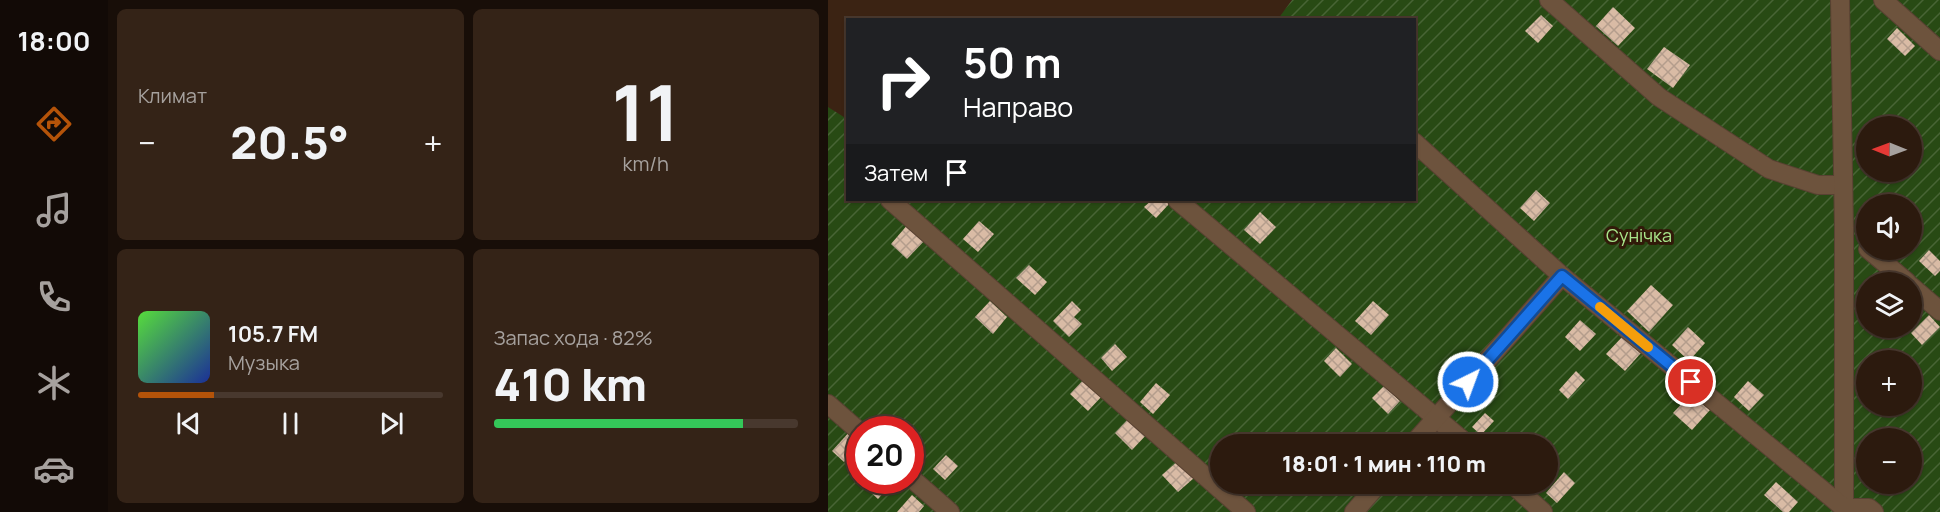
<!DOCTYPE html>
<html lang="ru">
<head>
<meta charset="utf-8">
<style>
  body { margin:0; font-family:Manrope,sans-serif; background:#342317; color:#f1f3f6; height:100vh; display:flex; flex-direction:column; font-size:22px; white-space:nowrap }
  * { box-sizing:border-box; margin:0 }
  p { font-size:20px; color:#a6a19e }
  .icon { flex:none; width:33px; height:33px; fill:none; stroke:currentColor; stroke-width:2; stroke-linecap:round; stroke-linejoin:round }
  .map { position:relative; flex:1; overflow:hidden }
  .details { display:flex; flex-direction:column; gap:9px; padding:9px; background:#180e08; width:720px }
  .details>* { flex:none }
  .top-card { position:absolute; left:18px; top:18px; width:570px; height:183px; border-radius:0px; box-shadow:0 2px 4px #0004,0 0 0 2px #48382e; background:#202124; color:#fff; overflow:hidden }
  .needle { width:39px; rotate:271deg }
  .controls { position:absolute; left:1028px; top:116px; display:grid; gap:12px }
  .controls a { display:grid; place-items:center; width:66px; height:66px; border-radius:50%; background:#2c1a0e; box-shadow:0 2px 4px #0004,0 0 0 2px #48382e; font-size:30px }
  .speed { position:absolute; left:18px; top:416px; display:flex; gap:12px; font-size:30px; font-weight:700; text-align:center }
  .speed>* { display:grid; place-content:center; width:78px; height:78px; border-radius:50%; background:#2c1a0e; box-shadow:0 2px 4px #0004,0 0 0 2px #48382e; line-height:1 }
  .speed .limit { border:9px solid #d22; background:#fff; color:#111 }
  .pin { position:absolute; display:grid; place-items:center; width:51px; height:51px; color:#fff; margin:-26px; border:3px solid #fff; border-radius:50%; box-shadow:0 2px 6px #0007 }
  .me { position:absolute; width:66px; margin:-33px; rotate:42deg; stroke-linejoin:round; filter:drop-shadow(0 0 4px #0008) }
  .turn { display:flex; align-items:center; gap:21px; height:126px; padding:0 18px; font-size:27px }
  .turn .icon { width:78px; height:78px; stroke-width:2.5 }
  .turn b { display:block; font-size:42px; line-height:51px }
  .then { display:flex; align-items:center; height:57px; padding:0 18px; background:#0003; gap:12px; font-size:22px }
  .big { font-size:45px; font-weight:800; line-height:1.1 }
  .details .tile { flex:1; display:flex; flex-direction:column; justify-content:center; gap:9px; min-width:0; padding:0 21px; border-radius:9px; background:#342317 }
  .details .dial { align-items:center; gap:0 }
  .dial b { font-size:78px; line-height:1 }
  .song { display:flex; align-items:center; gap:18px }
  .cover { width:72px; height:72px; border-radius:9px; background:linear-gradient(135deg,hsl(110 70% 55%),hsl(230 70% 35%)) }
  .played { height:6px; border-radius:3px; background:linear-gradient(90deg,#b45309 25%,#48382e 25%) }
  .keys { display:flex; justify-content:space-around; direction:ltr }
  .heat { display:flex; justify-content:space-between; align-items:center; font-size:33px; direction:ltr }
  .charge { height:9px; border-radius:4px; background:linear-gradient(90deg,#34c759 82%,#48382e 0) }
  .details .tiles { flex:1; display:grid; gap:9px; grid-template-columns:repeat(2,1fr) }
  .trip { position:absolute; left:382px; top:434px; width:348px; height:60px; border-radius:30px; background:#2c1a0e; box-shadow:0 2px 4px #0004,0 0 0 2px #48382e; font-weight:800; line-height:60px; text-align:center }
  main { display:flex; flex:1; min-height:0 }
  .dock { display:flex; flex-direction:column; width:108px; justify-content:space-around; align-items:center; background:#120a06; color:#a6a19e }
  .dock .icon { width:42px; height:42px }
  .dock .selected { color:#b45309 }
  .dock b { font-size:27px; color:#f1f3f6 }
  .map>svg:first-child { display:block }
  .garden { fill:url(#garden-furrows); fill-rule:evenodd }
  .building { fill:url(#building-cross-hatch) }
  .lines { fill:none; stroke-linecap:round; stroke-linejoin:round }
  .minor-casing { stroke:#584132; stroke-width:20 }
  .minor { stroke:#6d533d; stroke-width:18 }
  .route-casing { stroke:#114b97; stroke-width:15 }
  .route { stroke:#1a73e8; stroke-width:10 }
  .slow { stroke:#f59e0b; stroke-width:10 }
  .labels { text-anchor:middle; stroke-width:6; stroke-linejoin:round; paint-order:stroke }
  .park-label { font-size:18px; fill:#a9e88b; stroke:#311a09 }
</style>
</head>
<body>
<main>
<nav class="dock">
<b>18:00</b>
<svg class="icon selected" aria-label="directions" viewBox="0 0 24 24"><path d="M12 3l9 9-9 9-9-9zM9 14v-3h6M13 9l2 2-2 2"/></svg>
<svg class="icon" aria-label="music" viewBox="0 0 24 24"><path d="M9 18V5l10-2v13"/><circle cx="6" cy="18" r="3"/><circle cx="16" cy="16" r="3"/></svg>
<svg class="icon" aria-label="phone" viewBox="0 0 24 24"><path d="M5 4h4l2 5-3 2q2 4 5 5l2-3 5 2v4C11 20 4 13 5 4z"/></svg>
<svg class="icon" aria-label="climate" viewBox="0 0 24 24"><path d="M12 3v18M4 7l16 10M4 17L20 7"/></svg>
<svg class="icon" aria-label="car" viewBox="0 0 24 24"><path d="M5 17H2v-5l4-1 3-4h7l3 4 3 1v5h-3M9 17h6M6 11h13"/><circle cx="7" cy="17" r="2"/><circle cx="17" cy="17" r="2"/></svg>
</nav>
<section class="details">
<div class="tiles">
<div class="tile"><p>Климат</p>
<div class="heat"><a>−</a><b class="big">20.5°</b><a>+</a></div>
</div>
<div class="tile dial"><b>11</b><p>km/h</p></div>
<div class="tile">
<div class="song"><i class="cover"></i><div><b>105.7 FM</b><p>Музыка</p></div></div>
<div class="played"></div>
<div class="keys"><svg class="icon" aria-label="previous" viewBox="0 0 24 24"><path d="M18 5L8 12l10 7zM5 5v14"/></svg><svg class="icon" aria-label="pause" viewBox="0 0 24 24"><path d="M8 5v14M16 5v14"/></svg><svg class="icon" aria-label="next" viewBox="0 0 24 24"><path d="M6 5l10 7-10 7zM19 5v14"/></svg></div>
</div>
<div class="tile"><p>Запас хода · 82%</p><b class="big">410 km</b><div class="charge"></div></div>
</div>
</section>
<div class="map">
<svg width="1112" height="512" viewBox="0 0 1112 512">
  <defs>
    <pattern id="garden-furrows" width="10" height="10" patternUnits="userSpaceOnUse" patternTransform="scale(1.5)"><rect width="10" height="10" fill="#284a14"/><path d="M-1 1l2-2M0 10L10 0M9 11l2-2" fill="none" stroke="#486435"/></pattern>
    <pattern id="building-cross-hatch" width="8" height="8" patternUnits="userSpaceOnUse" patternTransform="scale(1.5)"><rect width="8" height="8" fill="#d9bba5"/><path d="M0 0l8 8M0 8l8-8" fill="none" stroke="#b49d8c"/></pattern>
  </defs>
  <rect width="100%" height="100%" fill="#3b2313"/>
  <path class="garden" d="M464,0H1112V512H0V107L19,119L20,200H586V20L450,19ZM1038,126H1083V171H1038ZM1038,204H1083V249H1038ZM1038,282H1083V327H1038ZM1038,360H1083V405H1038ZM32,429H82V480H32ZM1038,438H1083V483H1038ZM393,444H720V483H393Z"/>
  <g class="building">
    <polygon points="785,7 807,28 790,46 768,26"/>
    <polygon points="713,15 725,26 710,43 697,31"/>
    <polygon points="1069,28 1087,46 1077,56 1059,39"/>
    <polygon points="836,47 862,65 845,88 819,69"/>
    <polygon points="708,190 722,203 706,221 692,208"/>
    <polygon points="324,200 338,200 342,203 328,218 316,207"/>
    <polygon points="432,212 448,227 432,244 416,230"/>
    <polygon points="151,221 166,234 150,252 135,239"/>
    <polygon points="81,223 98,239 79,259 63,244"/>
    <polygon points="1101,250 1112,261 1112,271 1107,276 1091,261"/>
    <polygon points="201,265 219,282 207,295 188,278"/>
    <polygon points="823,285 845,305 821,332 799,311"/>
    <polygon points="162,301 179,317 165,334 147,317"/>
    <polygon points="244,301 253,310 246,317 254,324 241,337 225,321"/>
    <polygon points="545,301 561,315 543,335 527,321"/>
    <polygon points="1101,315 1112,327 1094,345 1083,333"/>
    <polygon points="752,320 768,334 752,351 737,337"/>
    <polygon points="860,327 877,343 861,361 844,345"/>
    <polygon points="795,336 813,353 797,371 778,354"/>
    <polygon points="287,344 299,357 284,371 273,358"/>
    <polygon points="508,348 524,364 512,377 496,361"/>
    <polygon points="748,371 757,380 740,399 731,390"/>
    <polygon points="258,377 276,394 260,411 242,394"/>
    <polygon points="920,381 936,395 921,411 906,397"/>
    <polygon points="328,383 342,395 325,414 312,402"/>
    <polygon points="556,386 572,401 560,414 544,398"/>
    <polygon points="863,394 882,410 864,430 845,413"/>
    <polygon points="657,413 666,421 653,435 644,427"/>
    <polygon points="303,416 320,433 304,450 287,433"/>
    <polygon points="24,429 32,437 32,445 16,462 4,451"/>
    <polygon points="609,431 620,442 618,444 596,444"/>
    <polygon points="118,455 130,466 117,480 105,469"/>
    <polygon points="350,461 366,478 350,492 334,475"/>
    <polygon points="736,472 747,483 729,503 718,493"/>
    <polygon points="41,480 67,480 50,499 36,486"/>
    <polygon points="948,482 970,502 961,512 955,512 936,495"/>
    <polygon points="84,495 96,506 91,512 69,512"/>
  </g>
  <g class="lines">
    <g class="minor-casing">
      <g id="minor">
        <polyline points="721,0 831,97 941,169 990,185 1015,185"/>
        <polyline points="1012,0 1016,228 1016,512"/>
        <polyline points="1055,0 1112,51"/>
        <polyline points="586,142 734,276 992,488 1016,508 1041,508 1046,512"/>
        <polyline points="62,200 418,512"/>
        <polyline points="349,200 639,444"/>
        <polyline points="1040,249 1079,282"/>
        <polyline points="1083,286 1112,311"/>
        <polyline points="0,404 32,432"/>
        <polyline points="585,444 734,276"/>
        <polyline points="82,477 122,512"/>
        <polyline points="683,483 715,512"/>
        <polyline points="526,512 551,483"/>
      </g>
    </g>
    <use href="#minor" class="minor"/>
  </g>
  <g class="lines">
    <g class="route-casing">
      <polyline id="route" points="640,382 734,276 863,382"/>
    </g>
    <use href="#route" class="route"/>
    <polyline class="slow" points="772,307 820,347"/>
  </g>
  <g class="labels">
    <g class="park-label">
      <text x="811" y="242">Сунічка</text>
    </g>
  </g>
</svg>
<div class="controls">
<a><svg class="needle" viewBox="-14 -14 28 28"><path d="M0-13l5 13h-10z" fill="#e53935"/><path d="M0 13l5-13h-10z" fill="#a6a19e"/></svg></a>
<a><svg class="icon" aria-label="sound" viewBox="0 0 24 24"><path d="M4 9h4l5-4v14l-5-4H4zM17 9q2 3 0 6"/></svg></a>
<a><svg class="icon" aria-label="layers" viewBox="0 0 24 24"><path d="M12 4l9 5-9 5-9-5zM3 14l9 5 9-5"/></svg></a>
<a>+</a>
<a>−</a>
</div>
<div class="speed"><div class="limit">20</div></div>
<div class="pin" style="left:863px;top:382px;background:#d93025"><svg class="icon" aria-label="arrive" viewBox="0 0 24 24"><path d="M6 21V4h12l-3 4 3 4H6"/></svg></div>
<svg class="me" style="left:640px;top:382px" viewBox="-20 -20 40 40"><circle r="17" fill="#1a73e8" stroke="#fff" stroke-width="3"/><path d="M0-11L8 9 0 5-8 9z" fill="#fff"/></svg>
<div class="trip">18:01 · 1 мин · 110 m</div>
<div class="top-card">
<div class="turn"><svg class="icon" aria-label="right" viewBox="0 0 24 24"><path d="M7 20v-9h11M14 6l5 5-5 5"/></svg><div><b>50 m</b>Направо</div></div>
<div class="then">Затем<svg class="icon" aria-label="arrive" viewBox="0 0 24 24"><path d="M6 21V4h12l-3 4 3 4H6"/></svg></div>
</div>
</div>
</main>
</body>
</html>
